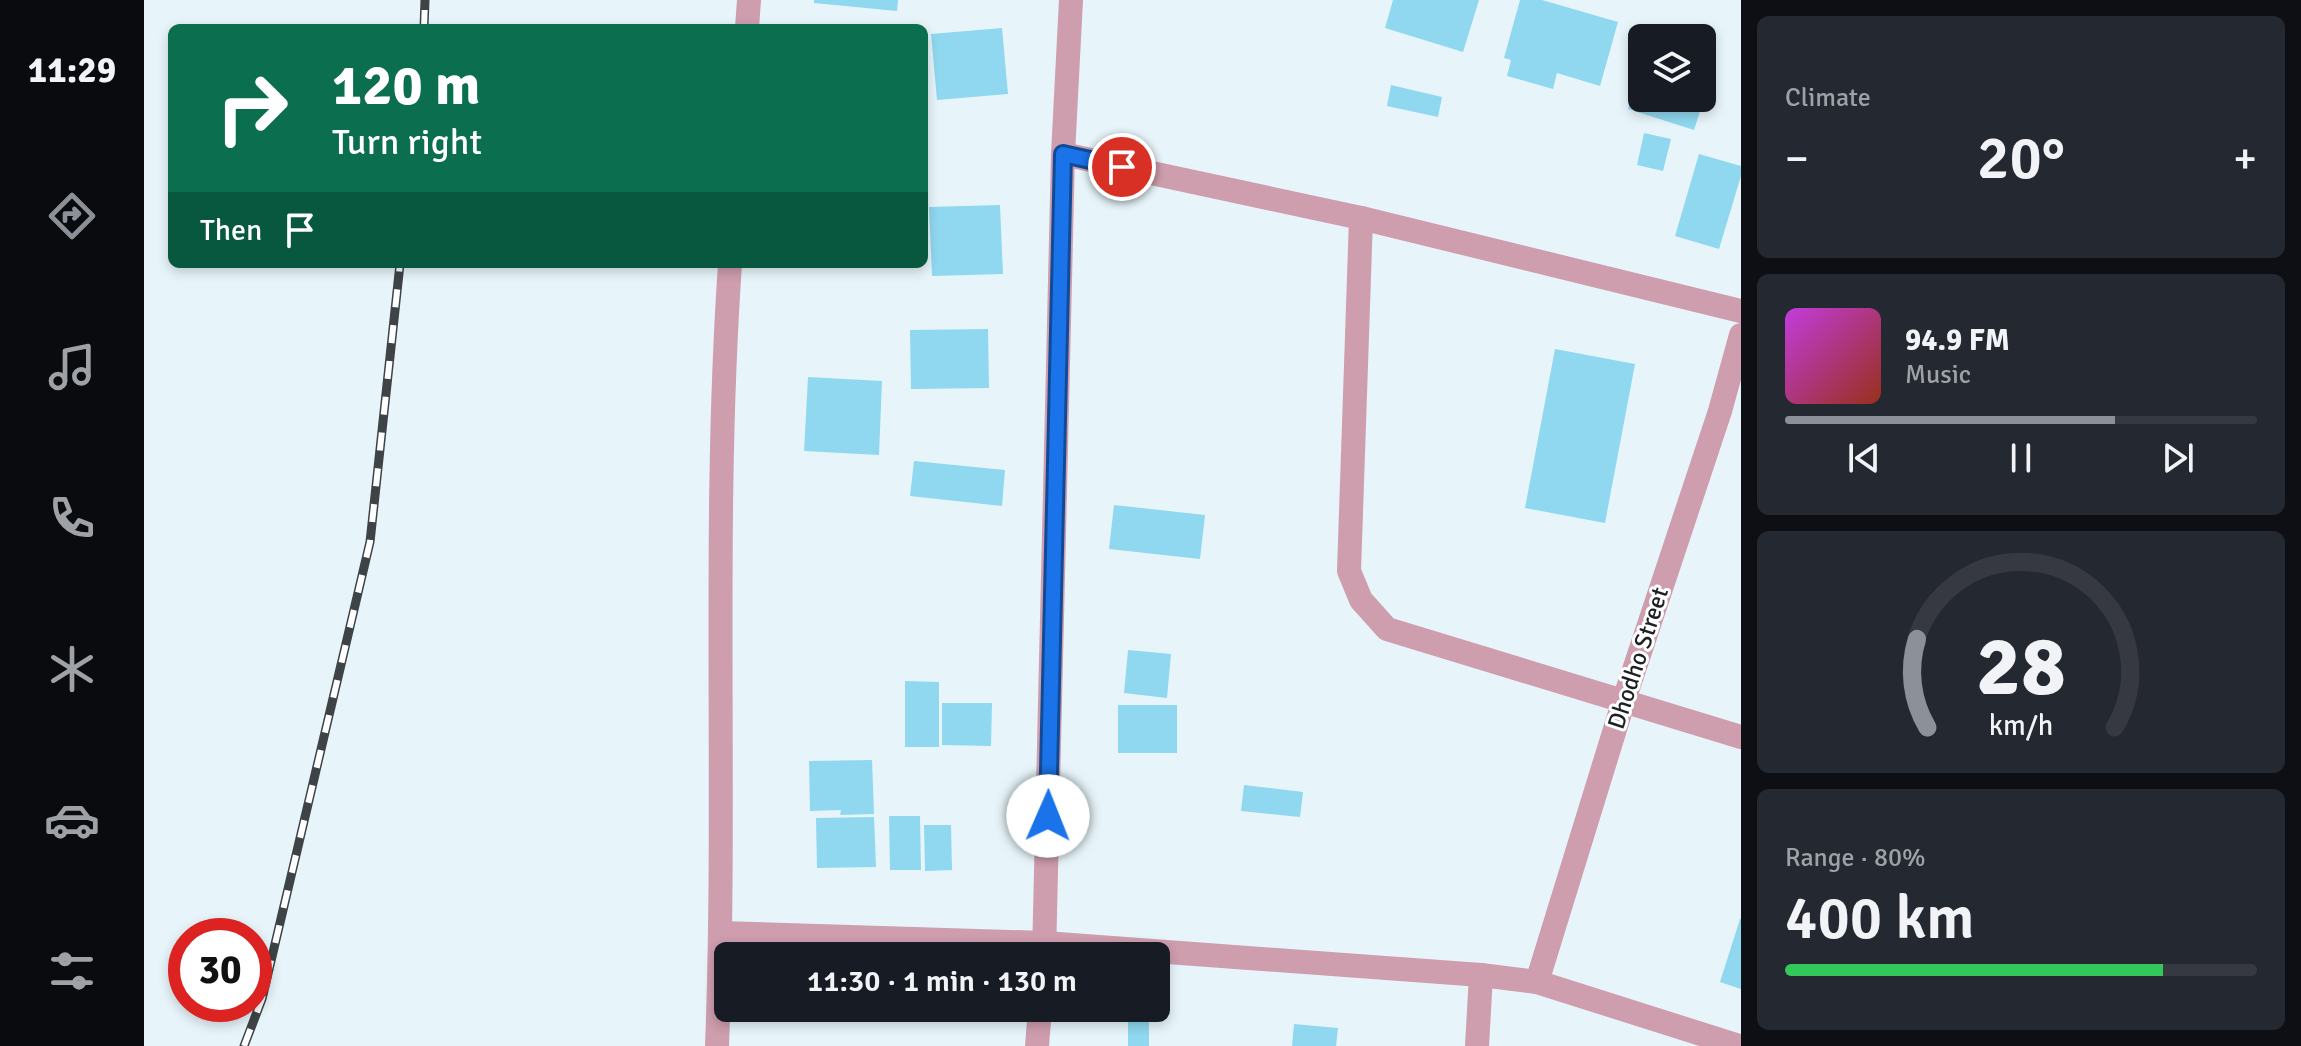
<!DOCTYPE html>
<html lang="en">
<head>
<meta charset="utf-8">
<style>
  body { margin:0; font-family:Signika,sans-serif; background:#242831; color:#f1f3f6; height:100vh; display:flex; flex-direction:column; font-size:30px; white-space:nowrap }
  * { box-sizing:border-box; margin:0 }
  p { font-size:26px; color:#9ea1a6 }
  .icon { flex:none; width:44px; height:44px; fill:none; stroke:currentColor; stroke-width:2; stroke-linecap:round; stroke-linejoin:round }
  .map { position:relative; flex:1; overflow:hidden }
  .details { display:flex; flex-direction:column; gap:16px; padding:16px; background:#0d0f14; width:560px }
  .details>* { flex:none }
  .top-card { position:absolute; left:24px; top:24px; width:760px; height:244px; border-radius:12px; box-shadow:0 4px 12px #0003; background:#0b6e4f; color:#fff; overflow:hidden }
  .controls { position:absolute; left:1484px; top:24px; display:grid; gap:16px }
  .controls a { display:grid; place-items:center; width:88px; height:88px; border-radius:12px; background:#171b24; box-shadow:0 4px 12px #0003; font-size:40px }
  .speed { position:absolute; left:24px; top:918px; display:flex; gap:16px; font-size:40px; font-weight:700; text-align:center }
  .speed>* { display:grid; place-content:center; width:104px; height:104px; border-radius:50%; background:#171b24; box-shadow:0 4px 12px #0003; line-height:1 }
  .speed .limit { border:12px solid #d22; background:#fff; color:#111 }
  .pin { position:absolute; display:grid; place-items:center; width:68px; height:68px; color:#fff; margin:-34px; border:4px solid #fff; border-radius:50%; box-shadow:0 2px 8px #0007 }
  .me { position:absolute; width:88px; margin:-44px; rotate:1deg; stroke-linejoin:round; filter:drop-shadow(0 0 6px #0008) }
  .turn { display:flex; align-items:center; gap:28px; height:168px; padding:0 32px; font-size:36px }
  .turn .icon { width:104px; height:104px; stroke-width:2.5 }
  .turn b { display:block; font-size:56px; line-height:68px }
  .then { display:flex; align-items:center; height:76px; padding:0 32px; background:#0003; gap:16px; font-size:30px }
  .big { font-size:60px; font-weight:600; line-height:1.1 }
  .details .card { flex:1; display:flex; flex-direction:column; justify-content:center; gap:12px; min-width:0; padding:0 28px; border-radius:12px; background:#242831 }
  .details .dial { align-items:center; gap:0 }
  .dial svg { height:208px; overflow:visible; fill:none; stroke:#363941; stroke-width:7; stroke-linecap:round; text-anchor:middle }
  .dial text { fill:#f1f3f6; stroke:none }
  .song { display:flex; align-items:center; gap:24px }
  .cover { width:96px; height:96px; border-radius:12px; background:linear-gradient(135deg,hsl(290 70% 55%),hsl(10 70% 35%)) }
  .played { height:8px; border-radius:4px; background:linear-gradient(90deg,#8c9099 70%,#363941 70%) }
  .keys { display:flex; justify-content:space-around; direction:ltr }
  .heat { display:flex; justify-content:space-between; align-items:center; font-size:44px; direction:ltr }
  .charge { height:12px; border-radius:6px; background:linear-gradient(90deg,#34c759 80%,#363941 0) }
  .trip { position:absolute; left:570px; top:942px; width:456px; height:80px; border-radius:12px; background:#171b24; box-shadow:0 4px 12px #0003; font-weight:600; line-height:80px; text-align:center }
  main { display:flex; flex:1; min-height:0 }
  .dock { display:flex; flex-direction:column; width:144px; justify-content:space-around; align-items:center; background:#090b0e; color:#9ea1a6 }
  .dock .icon { width:56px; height:56px }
  .dock .active { color:#8c9099 }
  .dock b { font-size:36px; color:#f1f3f6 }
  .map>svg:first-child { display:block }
  .building { fill:#8fd8ef }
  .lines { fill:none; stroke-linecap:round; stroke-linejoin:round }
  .minor { stroke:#ce9dae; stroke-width:24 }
  .rail-casing { stroke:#3d4346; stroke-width:9 }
  .rail { stroke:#fff; stroke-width:6; stroke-dasharray:18; stroke-linecap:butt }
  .route-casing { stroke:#114b97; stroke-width:20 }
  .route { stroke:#1a73e8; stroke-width:14 }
  .labels { text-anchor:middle; stroke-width:6; stroke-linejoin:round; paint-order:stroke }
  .street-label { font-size:24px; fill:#1b2022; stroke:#fff }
</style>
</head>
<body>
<main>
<nav class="dock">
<b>11:29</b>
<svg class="icon active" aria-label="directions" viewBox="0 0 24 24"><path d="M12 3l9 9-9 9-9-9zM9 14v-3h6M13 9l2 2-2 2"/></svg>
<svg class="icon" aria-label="music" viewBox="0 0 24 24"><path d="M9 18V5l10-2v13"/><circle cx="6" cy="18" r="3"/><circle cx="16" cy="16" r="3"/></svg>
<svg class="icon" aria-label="phone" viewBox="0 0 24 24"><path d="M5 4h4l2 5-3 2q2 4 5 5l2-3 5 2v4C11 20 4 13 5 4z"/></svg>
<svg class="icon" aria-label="climate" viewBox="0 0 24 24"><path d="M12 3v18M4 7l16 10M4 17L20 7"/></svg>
<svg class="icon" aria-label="car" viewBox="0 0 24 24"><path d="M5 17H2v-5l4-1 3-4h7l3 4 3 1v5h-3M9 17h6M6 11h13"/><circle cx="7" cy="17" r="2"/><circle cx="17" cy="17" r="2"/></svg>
<svg class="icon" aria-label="filters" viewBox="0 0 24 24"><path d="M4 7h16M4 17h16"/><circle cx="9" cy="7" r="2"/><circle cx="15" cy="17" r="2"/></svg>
</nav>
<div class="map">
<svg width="1597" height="1046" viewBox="0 0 1597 1046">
  <rect width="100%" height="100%" fill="#e7f5fa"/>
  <g class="building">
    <polygon points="670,0 754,0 753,11 670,3"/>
    <polygon points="1249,0 1335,0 1319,52 1241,28"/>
    <polygon points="1376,0 1398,0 1474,22 1456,86 1413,73 1409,89 1363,76 1367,60 1360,58"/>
    <polygon points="858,28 864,94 793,100 787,34"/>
    <polygon points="1497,65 1498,98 1558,98 1558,71 1568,74 1550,130 1484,109"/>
    <polygon points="1247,85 1298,97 1294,117 1243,106"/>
    <polygon points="1500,133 1527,139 1519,171 1493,165"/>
    <polygon points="1555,154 1597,166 1597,176 1575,249 1531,236"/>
    <polygon points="856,205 859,274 788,276 785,207"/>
    <polygon points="844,329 845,388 767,389 766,330"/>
    <polygon points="1411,349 1491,364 1461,523 1381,508"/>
    <polygon points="664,377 738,381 735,455 660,451"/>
    <polygon points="770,461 861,470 858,506 766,496"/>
    <polygon points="970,505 1061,515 1056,559 965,549"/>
    <polygon points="984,650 1027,654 1023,698 980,693"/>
    <polygon points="761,681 795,682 795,747 761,747"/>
    <polygon points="798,703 848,703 847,746 798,745"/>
    <rect x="974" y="705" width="59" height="48"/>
    <polygon points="728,760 730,814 696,815 697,810 666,811 665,761"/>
    <polygon points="1100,785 1159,792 1156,817 1097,811"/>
    <polygon points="745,816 776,816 777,870 746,870"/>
    <polygon points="730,817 732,867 673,868 672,818"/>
    <polygon points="780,825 807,825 808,870 781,871"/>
    <polygon points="1596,919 1597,919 1597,989 1576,982"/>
    <polygon points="984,1011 1005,1012 1005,1046 984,1046"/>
    <polygon points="1150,1024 1194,1028 1192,1046 1148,1046"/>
  </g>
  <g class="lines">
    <g class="minor">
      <polyline points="603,28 605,0"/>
      <polyline points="919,154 1217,218 1597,311"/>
      <polyline points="1217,218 1205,571 1217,600 1243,629 1597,737"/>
      <polyline points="577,933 901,943 1337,975 1393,982 1595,1046"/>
      <polyline points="900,956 919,154 927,0"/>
      <polyline points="1393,982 1480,700 1576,411 1597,335"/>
      <path d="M573,1046C583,786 568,524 586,264"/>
      <polyline points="893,1046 896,1008"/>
      <polyline points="1333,1046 1337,975"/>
    </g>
    <g class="rail-casing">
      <g id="rail">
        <polyline points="280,28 281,0"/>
        <polyline points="100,1046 118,999 226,542 256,264"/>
      </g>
    </g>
    <use href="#rail" class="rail"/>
  </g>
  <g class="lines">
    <g class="route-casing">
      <polyline id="route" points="904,816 919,154 978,167"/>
    </g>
    <use href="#route" class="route"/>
  </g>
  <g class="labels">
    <g class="street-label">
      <text transform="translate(1494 658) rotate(-72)" y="8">Dhodho Street</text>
    </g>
  </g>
</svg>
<div class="controls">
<a><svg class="icon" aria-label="layers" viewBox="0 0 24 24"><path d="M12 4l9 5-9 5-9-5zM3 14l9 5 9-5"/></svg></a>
</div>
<div class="speed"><div class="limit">30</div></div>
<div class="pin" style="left:978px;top:167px;background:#d93025"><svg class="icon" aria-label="arrive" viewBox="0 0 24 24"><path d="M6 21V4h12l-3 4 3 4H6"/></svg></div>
<svg class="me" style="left:904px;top:816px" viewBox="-20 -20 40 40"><circle r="19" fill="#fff"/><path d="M0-13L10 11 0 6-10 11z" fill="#1a73e8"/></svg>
<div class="trip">11:30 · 1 min · 130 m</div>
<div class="top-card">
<div class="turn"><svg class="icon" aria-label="right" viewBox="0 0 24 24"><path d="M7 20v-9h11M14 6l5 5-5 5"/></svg><div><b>120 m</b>Turn right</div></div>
<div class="then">Then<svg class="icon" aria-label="arrive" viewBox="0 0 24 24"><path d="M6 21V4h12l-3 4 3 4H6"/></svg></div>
</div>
</div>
<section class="details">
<div class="card"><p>Climate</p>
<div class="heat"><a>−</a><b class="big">20°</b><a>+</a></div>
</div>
<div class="card">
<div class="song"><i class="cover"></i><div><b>94.9 FM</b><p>Music</p></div></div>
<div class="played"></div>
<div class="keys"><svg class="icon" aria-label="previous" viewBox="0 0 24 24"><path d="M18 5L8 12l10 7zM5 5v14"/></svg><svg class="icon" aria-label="pause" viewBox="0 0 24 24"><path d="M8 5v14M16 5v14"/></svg><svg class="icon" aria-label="next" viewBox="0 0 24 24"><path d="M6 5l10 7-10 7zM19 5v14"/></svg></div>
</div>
<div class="card dial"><svg viewBox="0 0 100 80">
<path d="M14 69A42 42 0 1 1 86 69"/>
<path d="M14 69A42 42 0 0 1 10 35" stroke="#8c9099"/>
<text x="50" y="56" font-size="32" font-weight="700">28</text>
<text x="50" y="72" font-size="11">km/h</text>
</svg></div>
<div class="card"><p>Range · 80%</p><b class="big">400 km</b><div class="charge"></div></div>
</section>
</main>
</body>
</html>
